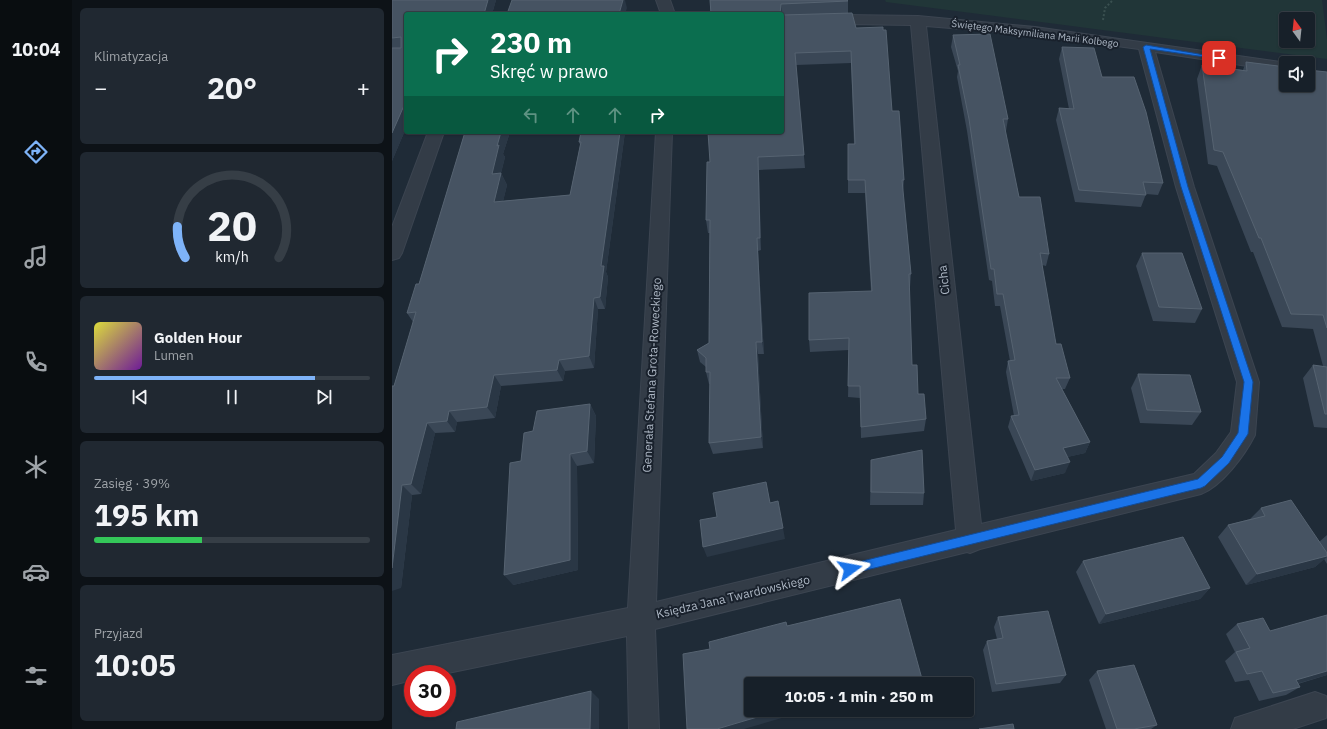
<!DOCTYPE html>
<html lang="pl">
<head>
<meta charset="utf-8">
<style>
  body { margin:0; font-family:"IBM Plex Sans",sans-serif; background:#202831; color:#f1f3f6; height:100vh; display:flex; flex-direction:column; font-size:15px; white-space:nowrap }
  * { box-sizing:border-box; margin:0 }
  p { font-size:13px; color:#9ea3a8 }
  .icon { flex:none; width:22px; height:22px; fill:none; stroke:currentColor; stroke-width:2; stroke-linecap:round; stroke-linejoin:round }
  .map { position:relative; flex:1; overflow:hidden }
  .sheet { display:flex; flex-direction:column; gap:8px; padding:8px; background:#0d1217; width:320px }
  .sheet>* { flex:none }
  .banner { position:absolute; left:12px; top:12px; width:380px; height:122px; border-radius:4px; box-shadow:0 1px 3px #0004,0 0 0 1px #363e46; background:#0b6e4f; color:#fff; overflow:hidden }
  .needle { width:26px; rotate:345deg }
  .buttons { position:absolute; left:887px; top:12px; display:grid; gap:8px }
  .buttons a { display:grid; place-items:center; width:36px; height:36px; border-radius:4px; background:#172029; box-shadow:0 1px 3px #0004,0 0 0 1px #363e46; font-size:20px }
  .speed { position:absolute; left:12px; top:665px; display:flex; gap:8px; font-size:20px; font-weight:700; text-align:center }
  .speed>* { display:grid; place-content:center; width:52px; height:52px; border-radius:50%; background:#172029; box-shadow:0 1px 3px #0004,0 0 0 1px #363e46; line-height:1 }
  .speed .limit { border:6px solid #d22; background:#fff; color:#111 }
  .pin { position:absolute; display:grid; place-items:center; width:34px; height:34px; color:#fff; margin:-17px; border-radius:8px; box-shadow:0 2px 6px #0006 }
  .me { position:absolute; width:44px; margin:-22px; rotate:77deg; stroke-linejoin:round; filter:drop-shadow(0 0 3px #0008) }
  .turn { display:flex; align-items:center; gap:14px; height:84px; padding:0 20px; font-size:18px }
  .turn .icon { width:52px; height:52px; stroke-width:2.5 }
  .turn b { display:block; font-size:28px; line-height:34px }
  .lanes { display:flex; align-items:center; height:38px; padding:0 20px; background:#0003; justify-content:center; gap:20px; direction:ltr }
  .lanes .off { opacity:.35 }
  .big { font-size:30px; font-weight:700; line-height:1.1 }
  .sheet .widget { flex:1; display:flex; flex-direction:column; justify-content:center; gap:6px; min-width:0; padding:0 14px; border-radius:6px; background:#202831 }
  .sheet .dial { align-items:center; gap:0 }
  .dial svg { height:104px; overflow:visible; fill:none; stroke:#363e46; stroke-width:7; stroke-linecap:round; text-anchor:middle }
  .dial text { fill:#f1f3f6; stroke:none }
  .song { display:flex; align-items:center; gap:12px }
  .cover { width:48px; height:48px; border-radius:6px; background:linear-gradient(135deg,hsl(60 70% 55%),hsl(280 70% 35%)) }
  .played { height:4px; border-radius:2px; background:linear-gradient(90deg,#7eb3f8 80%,#363e46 80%) }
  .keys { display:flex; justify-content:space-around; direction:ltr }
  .heat { display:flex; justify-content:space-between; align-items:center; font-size:22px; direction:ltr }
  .charge { height:6px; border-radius:3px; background:linear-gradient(90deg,#34c759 39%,#363e46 0) }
  .trip { position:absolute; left:352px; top:677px; width:230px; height:40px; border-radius:4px; background:#172029; box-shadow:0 1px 3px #0004,0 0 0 1px #363e46; font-weight:700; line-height:40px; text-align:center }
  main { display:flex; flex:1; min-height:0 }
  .tabs { display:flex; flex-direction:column; width:72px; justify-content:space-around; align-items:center; background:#090d10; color:#9ea3a8 }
  .tabs .icon { width:28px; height:28px }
  .tabs .active { color:#7eb3f8 }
  .tabs b { font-size:18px; color:#f1f3f6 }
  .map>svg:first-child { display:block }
  .green { fill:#213638; fill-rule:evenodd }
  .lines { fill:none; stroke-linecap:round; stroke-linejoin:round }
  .minor-casing { stroke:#3c4551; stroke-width:2 }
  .path { stroke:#3a5050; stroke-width:2; stroke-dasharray:2 2; stroke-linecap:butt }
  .minor { fill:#333c47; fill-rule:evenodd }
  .wall { fill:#3a4756 }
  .shaded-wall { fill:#2a3745 }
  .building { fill:#465362; stroke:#566371 }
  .route { fill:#1a73e8; stroke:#114b97 }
  .labels { text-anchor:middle; stroke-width:4; stroke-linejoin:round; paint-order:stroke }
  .far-street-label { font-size:10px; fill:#adb7c4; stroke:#19212c }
  .street-label { font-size:12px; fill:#adb7c4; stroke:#19212c }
</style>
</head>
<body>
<main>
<nav class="tabs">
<b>10:04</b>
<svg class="icon active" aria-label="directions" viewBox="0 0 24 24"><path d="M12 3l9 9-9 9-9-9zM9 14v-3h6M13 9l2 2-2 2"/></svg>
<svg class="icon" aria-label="music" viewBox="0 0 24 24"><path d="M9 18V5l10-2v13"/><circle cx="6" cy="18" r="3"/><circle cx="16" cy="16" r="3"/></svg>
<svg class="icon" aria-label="phone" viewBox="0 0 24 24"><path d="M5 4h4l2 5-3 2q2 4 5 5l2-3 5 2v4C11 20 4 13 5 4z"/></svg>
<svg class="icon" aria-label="climate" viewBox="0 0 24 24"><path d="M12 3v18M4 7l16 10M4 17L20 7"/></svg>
<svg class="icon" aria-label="car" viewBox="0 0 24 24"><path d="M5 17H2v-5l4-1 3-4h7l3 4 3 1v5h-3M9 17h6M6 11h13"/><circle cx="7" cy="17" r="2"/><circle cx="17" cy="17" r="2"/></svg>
<svg class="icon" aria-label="filters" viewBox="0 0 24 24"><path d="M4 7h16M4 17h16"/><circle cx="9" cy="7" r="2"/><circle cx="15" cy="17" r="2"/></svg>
</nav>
<section class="sheet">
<div class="widget"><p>Klimatyzacja</p>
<div class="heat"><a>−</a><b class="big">20°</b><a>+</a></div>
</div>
<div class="widget dial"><svg viewBox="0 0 100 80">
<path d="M14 69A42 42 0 1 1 86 69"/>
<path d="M14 69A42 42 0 0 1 8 45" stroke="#7eb3f8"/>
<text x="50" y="56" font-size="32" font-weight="700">20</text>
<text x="50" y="72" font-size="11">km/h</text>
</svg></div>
<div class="widget">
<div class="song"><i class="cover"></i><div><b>Golden Hour</b><p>Lumen</p></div></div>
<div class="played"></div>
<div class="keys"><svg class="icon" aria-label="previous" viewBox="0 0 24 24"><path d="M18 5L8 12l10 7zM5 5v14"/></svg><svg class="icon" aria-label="pause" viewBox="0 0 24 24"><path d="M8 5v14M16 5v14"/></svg><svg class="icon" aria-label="next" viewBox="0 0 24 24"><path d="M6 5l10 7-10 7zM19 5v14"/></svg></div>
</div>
<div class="widget"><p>Zasięg · 39%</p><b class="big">195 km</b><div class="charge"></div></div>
<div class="widget"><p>Przyjazd</p><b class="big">10:05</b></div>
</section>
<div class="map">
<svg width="935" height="729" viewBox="0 0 935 729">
  <rect width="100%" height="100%" fill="#1f2b37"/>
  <path class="green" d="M493,0H930L935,39V59L494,2ZM894,19H916V41H894Z"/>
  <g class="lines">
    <g class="minor-casing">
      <g id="minor">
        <polygon points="264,0 278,0 283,14 269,14"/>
        <path d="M453,15L526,16L643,27L896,63H894V72L763,52L802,187L867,382L863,435C853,455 830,486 809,494L588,549L578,553L575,552L263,629L267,729H237L235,636L51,674H21V680L0,685V655L236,608L264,132H280L264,602L564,530L519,25L453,24L390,26V18ZM534,26L643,35L747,49L784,187L845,382L839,432L824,453L802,474L589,524Z"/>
        <polygon points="36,132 52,132 10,253 7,258 0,260 0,227"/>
        <polygon points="923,692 934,696 935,700 934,718 901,729 839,729 843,718"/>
      </g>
    </g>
    <polyline class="path" points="711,20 713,8 721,0"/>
    <use href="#minor" class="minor"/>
  </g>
  <g class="wall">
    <polygon points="0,0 104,0 100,14 14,14 14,128 0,161"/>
    <polygon points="318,0 456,1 456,14 464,28 500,111 512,180 511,193 519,274 518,287 517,287 520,365 526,394 534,419 532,431 469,438 468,398 456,397 457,350 418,352 417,340 479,291 473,193 456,193 456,180 462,144 459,63 404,65 413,168 367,170 369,250 366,251 372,354 366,354 371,448 321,454 317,443 318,384 317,384 314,372 314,367 308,362 305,350 317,343 318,233 316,233 314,220 318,162 390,132 390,14 319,14"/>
    <polygon points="561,35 616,119 614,131 613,131 627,197 657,254 654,266 650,265 664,344 678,378 673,389 670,389 698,442 693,453 675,457 673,473 639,481 616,427 619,416 622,416 614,372 616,361 618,361 608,306 603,306 600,281 597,280 575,131 565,77 566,71 559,47"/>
    <polygon points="670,47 710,77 771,183 766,195 754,194 749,207 683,202 664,120 667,108 677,109 667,59"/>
    <polygon points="854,62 935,72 935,428 922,427 911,378 921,365 931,366 921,329 890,327 861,252 859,252 825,166 816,164 805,79 810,65 851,70"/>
    <polygon points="73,132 118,132 111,154 113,157 109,173 115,185 111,201 178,195 188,145 187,142 189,132 233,132 214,272 216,277 213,309 206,309 202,368 173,371 171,381 109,386 103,418 65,422 63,432 43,433 29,494 20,495 9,588 2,386 21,322 15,313 27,284"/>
    <polygon points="750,253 810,309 803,323 761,321 744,266"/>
    <polygon points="746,374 809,412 800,425 748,423 739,388"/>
    <polygon points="198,404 204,416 202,463 185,466 186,570 121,585 129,461 141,431"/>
    <polygon points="479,460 532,493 531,505 478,505"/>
    <polygon points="869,508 927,542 935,535 935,564 932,559 923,567 854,585 826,537 836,525 858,519"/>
    <polygon points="691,561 818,588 808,599 707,624 684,572"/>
    <polygon points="935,615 935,675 906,684 908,687 894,695 867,701 857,680 843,682 833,661 843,652 834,634 845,624 878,631"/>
    <polygon points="606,617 674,675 668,683 600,692 591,650 595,641 605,639 602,627"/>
    <polygon points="705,671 765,725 759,729 714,729 697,680"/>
  </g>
  <g class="shaded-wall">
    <polygon points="96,0 104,0 100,14 92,14"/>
    <polygon points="231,0 233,0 235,8 233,14 227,14"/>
    <polygon points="389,4 390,14 387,14"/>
    <polygon points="14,101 14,128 0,161 0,133"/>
    <polygon points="109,132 118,132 111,154 113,157 106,185 100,174 105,146"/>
    <polygon points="228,132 233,132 214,272 216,277 213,309 208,297 209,266"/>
    <polygon points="366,157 367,170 369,250 368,238"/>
    <polygon points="109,173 115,185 108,214 102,202"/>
    <polygon points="365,238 366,251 372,354 370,342"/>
    <polygon points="202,298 206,309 202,368 197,356"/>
    <polygon points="364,342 366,354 371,448 369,437"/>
    <polygon points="167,360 173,371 171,381 165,370"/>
    <polygon points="102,375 109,386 103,418 95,407"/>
    <polygon points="198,404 204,416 202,463 195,451"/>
    <polygon points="57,411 65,422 63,432 55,421"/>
    <polygon points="35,423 43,433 29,494 19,484"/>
    <polygon points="698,442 693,453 667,459 671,448"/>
    <polygon points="178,454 185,466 186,570 121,585 112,575"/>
    <polygon points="678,462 673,473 639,481 643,470"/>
    <polygon points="10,485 20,495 9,588 0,591 0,568"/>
    <polygon points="391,528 393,539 315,557 311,547"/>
    <polygon points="935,556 935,557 923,567 854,585 865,574"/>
    <polygon points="818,588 808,599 707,624 714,614"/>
    <polygon points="935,671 935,675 890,688 904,680"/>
    <polygon points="530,679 529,684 513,684"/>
    <polygon points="199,691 207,699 207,729 198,729"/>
    <polygon points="389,710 417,710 352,729 325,729"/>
  </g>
  <g class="building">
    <polygon points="0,0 96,0 92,14 14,14 14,101 0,133 0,48 9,48 9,37 0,38"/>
    <polygon points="120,0 231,0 227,14 115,14"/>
    <polygon points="318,0 455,0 456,1 389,4 388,14 319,14"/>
    <polygon points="460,13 464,28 491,27 491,30 494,30 500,111 507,111 512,180 510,180 519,274 517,274 520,365 525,365 526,394 532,394 534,419 469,427 468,386 456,386 457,338 417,340 417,293 480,291 473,180 456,180 456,144 463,144 459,51 403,53 412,155 366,157 368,238 365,238 370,342 364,342 369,437 317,443 318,372 314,372 314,358 305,350 317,343 318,220 314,220 315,162 318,162 316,132 390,132 390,15"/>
    <polygon points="598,34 616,119 611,119 627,197 648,197 657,254 648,253 664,344 669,344 678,378 664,378 698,442 671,448 678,462 643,470 619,416 627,415 616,361 623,360 611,294 605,294 602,269 599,269 577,119 566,65 568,65 561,35"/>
    <polygon points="670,47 702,48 710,77 742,77 754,112 771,183 751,182 754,195 687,190 667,108 682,109"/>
    <polygon points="854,62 894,67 894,85 916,85 916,70 935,72 935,328 931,315 899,314 869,238 867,238 831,152 822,150 810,65 855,71"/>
    <polygon points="73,132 109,132 105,146 107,145 100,174 109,173 102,202 178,195 189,142 187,142 189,132 228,132 209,266 212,266 208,297 202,298 197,356 167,360 165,370 102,375 95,407 57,411 55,421 35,423 19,484 10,485 0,568 0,386 2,386 24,312 15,313 24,284 27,284"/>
    <polygon points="750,253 790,253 810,309 767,307"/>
    <polygon points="921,365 935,367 935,414 933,414"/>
    <polygon points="746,374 798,375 809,412 755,410"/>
    <polygon points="198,404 195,451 178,454 178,560 112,575 118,463 129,461 132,433 141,431 145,411"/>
    <polygon points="530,450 532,493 479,492 479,460"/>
    <polygon points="374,482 378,503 386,501 391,528 311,547 308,520 325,517 321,493"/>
    <polygon points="899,500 935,553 935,556 865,574 836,525 873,516 869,508"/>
    <polygon points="791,537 818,588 714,614 691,561"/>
    <polygon points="508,599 530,679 513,684 359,684 359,710 389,710 325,729 295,729 291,654 318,649 317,642 394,622 395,626"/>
    <polygon points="656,611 674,675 604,684 595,641 611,638 606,617"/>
    <polygon points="935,615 935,671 904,680 908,687 881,693 870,671 855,674 844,652 858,648 845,624 871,618 878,631"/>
    <polygon points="742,665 765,725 742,729 725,729 705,671"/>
    <polygon points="199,691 198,729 64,729 65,722"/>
    <polygon points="621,724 622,729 587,729"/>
  </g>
  <polygon class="route" points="754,45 830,58 827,59 758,49 796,187 861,382 856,434 837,463 813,486 809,488 458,574 455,573 453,569 455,565 458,564 806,479 830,457 846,433 852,382 789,187 751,47"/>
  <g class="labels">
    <g class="far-street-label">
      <text transform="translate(643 33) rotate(7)" y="4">Świętego Maksymiliana Marii Kolbego</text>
    </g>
    <g class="street-label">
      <text transform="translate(552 280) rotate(-96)" y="4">Cicha</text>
      <text transform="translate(260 375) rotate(-87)" y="4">Generała Stefana Grota-Roweckiego</text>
      <text transform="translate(341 597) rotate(-13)" y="4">Księdza Jana Twardowskiego</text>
    </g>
  </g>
</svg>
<div class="buttons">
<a><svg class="needle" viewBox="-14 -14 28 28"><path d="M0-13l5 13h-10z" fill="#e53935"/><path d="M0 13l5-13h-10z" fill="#9ea3a8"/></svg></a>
<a><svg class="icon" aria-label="sound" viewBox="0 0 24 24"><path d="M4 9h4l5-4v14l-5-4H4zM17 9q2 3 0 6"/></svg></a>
</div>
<div class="speed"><div class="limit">30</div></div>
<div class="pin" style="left:827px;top:58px;background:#d93025"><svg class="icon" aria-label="arrive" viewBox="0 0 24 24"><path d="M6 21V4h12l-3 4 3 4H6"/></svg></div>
<svg class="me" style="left:458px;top:569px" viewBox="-20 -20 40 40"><path d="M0-17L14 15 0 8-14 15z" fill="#1a73e8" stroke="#fff" stroke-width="4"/></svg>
<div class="trip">10:05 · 1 min · 250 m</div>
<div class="banner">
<div class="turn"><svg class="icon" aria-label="right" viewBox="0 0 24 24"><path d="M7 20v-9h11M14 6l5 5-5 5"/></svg><div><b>230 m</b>Skręć w prawo</div></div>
<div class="lanes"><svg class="icon off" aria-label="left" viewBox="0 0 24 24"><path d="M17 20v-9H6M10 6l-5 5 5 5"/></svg><svg class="icon off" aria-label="ahead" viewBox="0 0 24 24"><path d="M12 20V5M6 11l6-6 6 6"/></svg><svg class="icon off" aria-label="ahead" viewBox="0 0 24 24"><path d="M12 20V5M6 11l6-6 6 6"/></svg><svg class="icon" aria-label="right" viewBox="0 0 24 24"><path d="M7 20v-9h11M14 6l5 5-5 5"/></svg></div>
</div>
</div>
</main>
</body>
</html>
